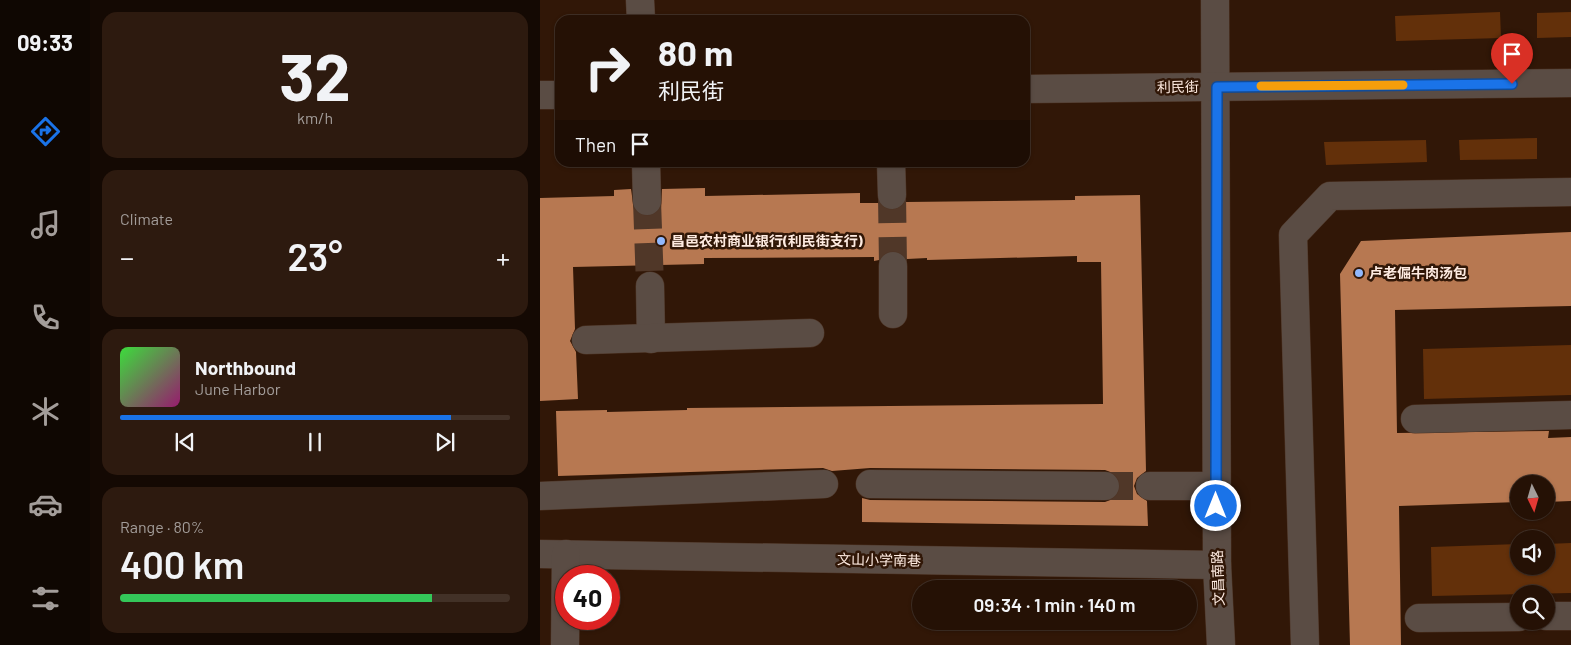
<!DOCTYPE html>
<html lang="en">
<head>
<meta charset="utf-8">
<style>
  body { margin:0; font-family:Barlow,"Noto Sans SC",sans-serif; background:#2d1a0f; color:#f1f3f6; height:100vh; display:flex; flex-direction:column; font-size:19px; white-space:nowrap }
  * { box-sizing:border-box; margin:0 }
  p { font-size:16px; color:#a39d9a }
  .icon { flex:none; width:28px; height:28px; fill:none; stroke:currentColor; stroke-width:2; stroke-linecap:round; stroke-linejoin:round }
  .map { position:relative; flex:1; overflow:hidden }
  .drawer { display:flex; flex-direction:column; gap:12px; padding:12px; background:#140903; width:450px }
  .drawer>* { flex:none }
  .hud { position:absolute; left:15px; top:15px; width:475px; height:152px; border-radius:15px; box-shadow:0 1px 4px #0004,0 0 0 1px #423127; background:#251105; color:#f1f3f6; overflow:hidden }
  .needle { width:32px; rotate:175deg }
  .controls { position:absolute; left:970px; top:475px; display:grid; gap:10px }
  .controls a { display:grid; place-items:center; width:45px; height:45px; border-radius:50%; background:#251105; box-shadow:0 1px 4px #0004,0 0 0 1px #423127; font-size:25px }
  .speed { position:absolute; left:15px; top:565px; display:flex; gap:10px; font-size:25px; font-weight:700; text-align:center }
  .speed>* { display:grid; place-content:center; width:65px; height:65px; border-radius:50%; background:#251105; box-shadow:0 1px 4px #0004,0 0 0 1px #423127; line-height:1 }
  .speed .limit { border:8px solid #d22; background:#fff; color:#111 }
  .pin { position:absolute; display:grid; place-items:center; width:42px; height:42px; color:#fff; margin:-51px -21px; border-radius:50% 50% 50% 0; rotate:-45deg; box-shadow:0 0 5px #0007 }
  .pin .icon { rotate:45deg }
  .me { position:absolute; width:55px; margin:-28px; rotate:0deg; stroke-linejoin:round; filter:drop-shadow(0 0 4px #0008) }
  .turn { display:flex; align-items:center; gap:18px; height:105px; padding:0 20px; font-size:22px }
  .turn .icon { width:65px; height:65px; stroke-width:2.5 }
  .turn b { display:block; font-size:35px; line-height:42px }
  .then { display:flex; align-items:center; height:48px; padding:0 20px; background:#0003; gap:10px; font-size:19px }
  .big { font-size:38px; font-weight:600; line-height:1.1 }
  .drawer .widget { flex:1; display:flex; flex-direction:column; justify-content:center; gap:8px; min-width:0; padding:0 18px; border-radius:15px; background:#2d1a0f }
  .drawer .dial { align-items:center; gap:0 }
  .dial b { font-size:65px; line-height:1 }
  .song { display:flex; align-items:center; gap:15px }
  .cover { width:60px; height:60px; border-radius:8px; background:linear-gradient(135deg,hsl(120 70% 55%),hsl(320 70% 35%)) }
  .played { height:5px; border-radius:2px; background:linear-gradient(90deg,#1a73e8 85%,#423127 85%) }
  .keys { display:flex; justify-content:space-around; direction:ltr }
  .heat { display:flex; justify-content:space-between; align-items:center; font-size:28px; direction:ltr }
  .charge { height:8px; border-radius:4px; background:linear-gradient(90deg,#34c759 80%,#423127 0) }
  .trip { position:absolute; left:372px; top:580px; width:285px; height:50px; border-radius:25px; background:#251105; box-shadow:0 1px 4px #0004,0 0 0 1px #423127; font-weight:600; line-height:50px; text-align:center }
  main { display:flex; flex:1; min-height:0 }
  .dock { display:flex; flex-direction:column; width:90px; justify-content:space-around; align-items:center; background:#0f0702; color:#a39d9a }
  .dock .icon { width:35px; height:35px }
  .dock .current { color:#1a73e8 }
  .dock b { font-size:22px; color:#f1f3f6 }
  .map>svg:first-child { display:block }
  .green { fill:#63300a }
  .building { fill:#b77851 }
  .lines { fill:none; stroke-linecap:round; stroke-linejoin:round }
  .minor-tunnel { stroke:#503728; stroke-width:28; stroke-dasharray:28 14; stroke-linecap:butt }
  .minor-casing { stroke:#4e3526; stroke-width:29 }
  .minor { stroke:#5a4c44; stroke-width:28 }
  .route-casing { stroke:#114b97; stroke-width:12 }
  .route { stroke:#1a73e8; stroke-width:9 }
  .slow { stroke:#f59e0b; stroke-width:9 }
  .poi-dot { fill:#91b8fd; stroke:#311707; stroke-width:2 }
  .labels { text-anchor:middle; stroke-width:5; stroke-linejoin:round; paint-order:stroke }
  .street-label { font-size:14px; fill:#feebe1; stroke:#311707 }
  .poi-label { font-size:14px; font-weight:bold; fill:#feebe1; stroke:#311707; text-anchor:start }
</style>
</head>
<body>
<main>
<nav class="dock">
<b>09:33</b>
<svg class="icon current" aria-label="directions" viewBox="0 0 24 24"><path d="M12 3l9 9-9 9-9-9zM9 14v-3h6M13 9l2 2-2 2"/></svg>
<svg class="icon" aria-label="music" viewBox="0 0 24 24"><path d="M9 18V5l10-2v13"/><circle cx="6" cy="18" r="3"/><circle cx="16" cy="16" r="3"/></svg>
<svg class="icon" aria-label="phone" viewBox="0 0 24 24"><path d="M5 4h4l2 5-3 2q2 4 5 5l2-3 5 2v4C11 20 4 13 5 4z"/></svg>
<svg class="icon" aria-label="climate" viewBox="0 0 24 24"><path d="M12 3v18M4 7l16 10M4 17L20 7"/></svg>
<svg class="icon" aria-label="car" viewBox="0 0 24 24"><path d="M5 17H2v-5l4-1 3-4h7l3 4 3 1v5h-3M9 17h6M6 11h13"/><circle cx="7" cy="17" r="2"/><circle cx="17" cy="17" r="2"/></svg>
<svg class="icon" aria-label="filters" viewBox="0 0 24 24"><path d="M4 7h16M4 17h16"/><circle cx="9" cy="7" r="2"/><circle cx="15" cy="17" r="2"/></svg>
</nav>
<section class="drawer">
<div class="widget dial"><b>32</b><p>km/h</p></div>
<div class="widget"><p>Climate</p>
<div class="heat"><a>−</a><b class="big">23°</b><a>+</a></div>
</div>
<div class="widget">
<div class="song"><i class="cover"></i><div><b>Northbound</b><p>June Harbor</p></div></div>
<div class="played"></div>
<div class="keys"><svg class="icon" aria-label="previous" viewBox="0 0 24 24"><path d="M18 5L8 12l10 7zM5 5v14"/></svg><svg class="icon" aria-label="pause" viewBox="0 0 24 24"><path d="M8 5v14M16 5v14"/></svg><svg class="icon" aria-label="next" viewBox="0 0 24 24"><path d="M6 5l10 7-10 7zM19 5v14"/></svg></div>
</div>
<div class="widget"><p>Range · 80%</p><b class="big">400 km</b><div class="charge"></div></div>
</section>
<div class="map">
<svg width="1031" height="645" viewBox="0 0 1031 645">
  <rect width="100%" height="100%" fill="#311707"/>
  <g class="green">
    <polygon points="960,12 961,38 856,41 855,16"/>
    <polygon points="1031,12 1031,37 997,38 997,13"/>
    <polygon points="997,138 997,159 920,160 919,140"/>
    <polygon points="886,140 887,162 786,165 784,142"/>
    <polygon points="1031,345 1031,395 884,399 883,349"/>
    <polygon points="1031,543 1031,593 892,596 891,547 979,544 979,566 1006,566 1006,544"/>
  </g>
  <g class="building">
    <polygon points="165,188 165,196 320,193 320,203 338,203 344,208 352,211 360,208 366,202 535,200 535,196 600,195 606,471 597,478 594,486 597,494 607,501 608,526 322,522 322,498 330,500 565,502 573,499 578,494 581,486 578,478 573,473 565,470 330,468 292,471 283,468 18,476 16,411 67,410 67,412 147,410 147,408 563,404 561,262 537,262 537,256 387,260 387,258 367,259 361,253 353,250 345,253 339,260 334,261 334,257 164,258 164,264 33,267 35,329 30,341 36,352 38,399 0,401 0,198 74,196 74,190 91,189 94,210 100,215 108,217 116,214 121,208 122,189"/>
    <polygon points="1031,232 1031,306 855,310 857,433 1009,431 1008,438 1031,437 1031,501 1006,502 1006,484 979,484 979,502 859,506 861,645 810,645 800,274 821,241"/>
  </g>
  <g class="lines">
    <g class="minor-tunnel">
      <polyline points="352,195 353,266"/>
      <polyline points="107,201 110,286"/>
      <polyline points="565,486 610,486"/>
    </g>
    <g class="minor-casing">
      <g id="minor">
        <polyline points="100,0 101,20"/>
        <polyline points="675,0 677,565 681,645"/>
        <polyline points="485,89 1031,83"/>
        <polyline points="0,95 20,95"/>
        <polyline points="106,162 107,201"/>
        <polyline points="351,162 352,195"/>
        <polyline points="353,266 353,314"/>
        <polyline points="110,286 111,339"/>
        <polyline points="46,340 270,333"/>
        <polyline points="875,419 1031,415"/>
        <polyline points="330,484 565,486"/>
        <polyline points="610,486 676,486"/>
        <polyline points="0,496 284,484"/>
        <polyline points="0,554 677,565"/>
        <polyline points="1006,616 1031,616"/>
        <polyline points="879,618 979,617"/>
        <polyline points="25,645 26,554"/>
        <polyline points="765,645 753,235 790,196 1031,192"/>
      </g>
    </g>
    <use href="#minor" class="minor"/>
  </g>
  <g class="lines">
    <g class="route-casing">
      <polyline id="route" points="676,506 677,87 972,84"/>
    </g>
    <use href="#route" class="route"/>
    <polyline class="slow" points="721,86 863,85"/>
  </g>
  <g class="poi-dot">
    <circle cx="121" cy="241" r="5"/>
    <circle cx="819" cy="273" r="5"/>
  </g>
  <g class="labels">
    <g class="street-label">
      <text transform="translate(638 87) rotate(-1)" y="5">利民街</text>
      <text transform="translate(339 560) rotate(1)" y="5">文山小学南巷</text>
      <text transform="translate(678 578) rotate(-92)" y="5">文昌南路</text>
    </g>
    <g class="poi-label">
      <text x="131" y="246">昌邑农村商业银行(利民街支行)</text>
      <text x="829" y="278">卢老倔牛肉汤包</text>
    </g>
  </g>
</svg>
<div class="controls">
<a><svg class="needle" viewBox="-14 -14 28 28"><path d="M0-13l5 13h-10z" fill="#e53935"/><path d="M0 13l5-13h-10z" fill="#a39d9a"/></svg></a>
<a><svg class="icon" aria-label="sound" viewBox="0 0 24 24"><path d="M4 9h4l5-4v14l-5-4H4zM17 9q2 3 0 6"/></svg></a>
<a><svg class="icon" aria-label="search" viewBox="0 0 24 24"><circle cx="10" cy="10" r="6"/><path d="M15 15l6 6"/></svg></a>
</div>
<div class="speed"><div class="limit">40</div></div>
<div class="pin" style="left:972px;top:84px;background:#d93025"><svg class="icon" aria-label="arrive" viewBox="0 0 24 24"><path d="M6 21V4h12l-3 4 3 4H6"/></svg></div>
<svg class="me" style="left:676px;top:506px" viewBox="-20 -20 40 40"><circle r="17" fill="#1a73e8" stroke="#fff" stroke-width="3"/><path d="M0-11L8 9 0 5-8 9z" fill="#fff"/></svg>
<div class="trip">09:34 · 1 min · 140 m</div>
<div class="hud">
<div class="turn"><svg class="icon" aria-label="right" viewBox="0 0 24 24"><path d="M7 20v-9h11M14 6l5 5-5 5"/></svg><div><b>80 m</b>利民街</div></div>
<div class="then">Then<svg class="icon" aria-label="arrive" viewBox="0 0 24 24"><path d="M6 21V4h12l-3 4 3 4H6"/></svg></div>
</div>
</div>
</main>
</body>
</html>
